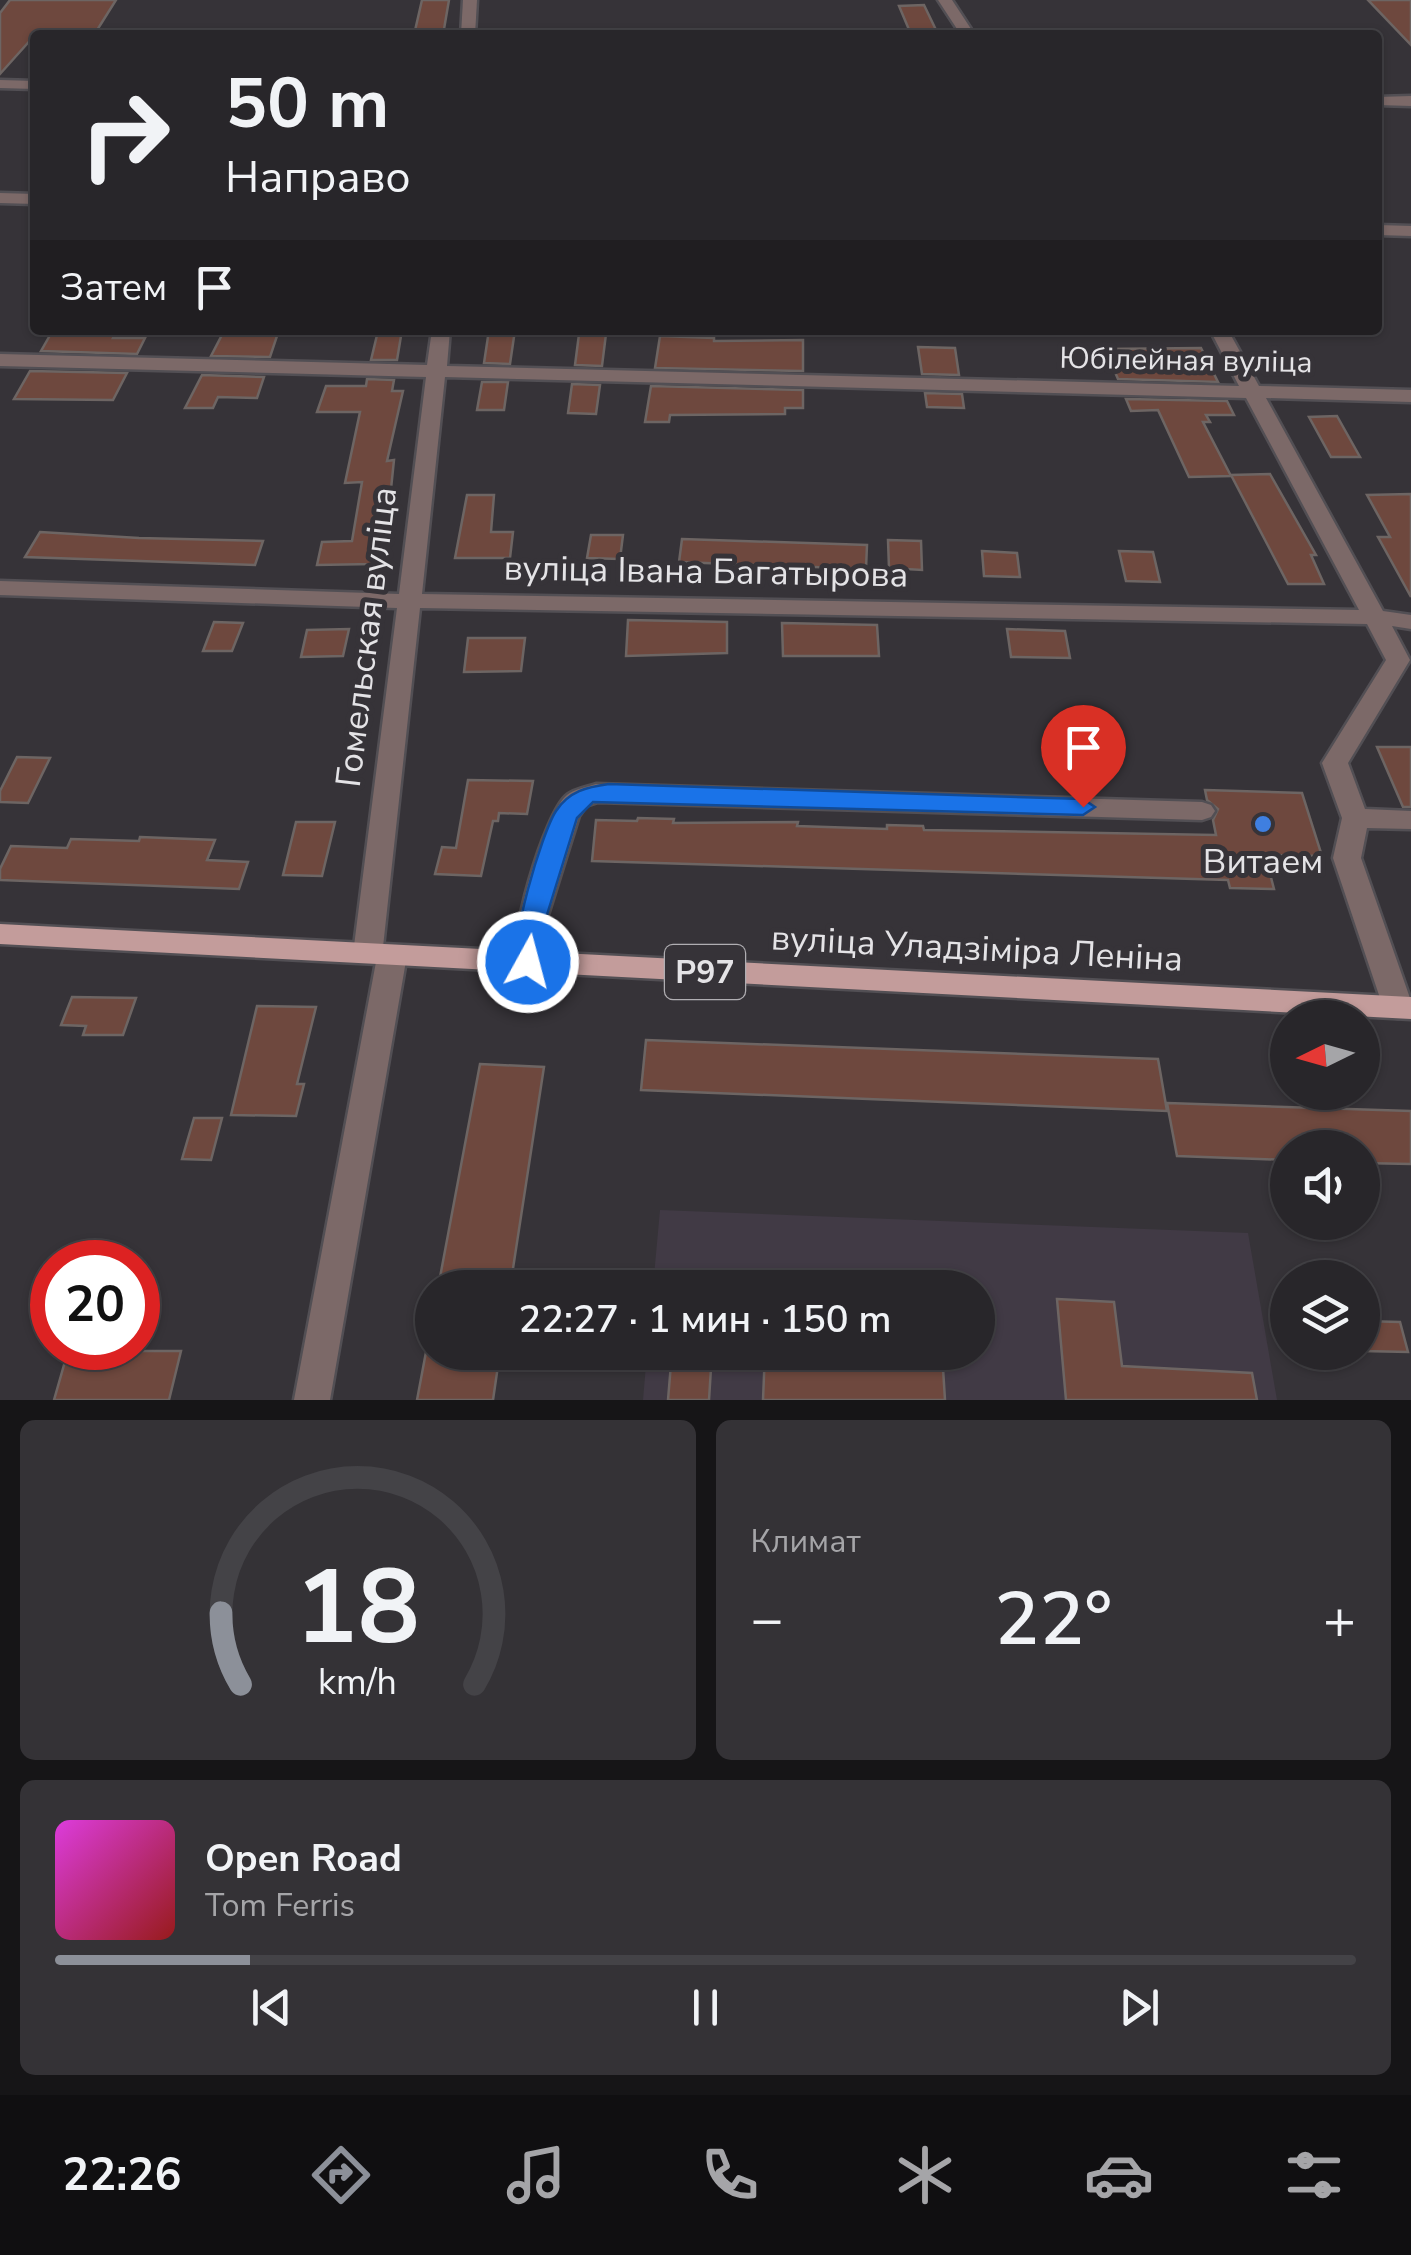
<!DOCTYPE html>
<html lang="ru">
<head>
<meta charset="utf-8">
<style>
  body { margin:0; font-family:"Nunito Sans",sans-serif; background:#343236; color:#f1f3f6; height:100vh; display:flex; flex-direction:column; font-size:38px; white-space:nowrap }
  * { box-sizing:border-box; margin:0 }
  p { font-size:32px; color:#a5a5a8 }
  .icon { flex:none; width:55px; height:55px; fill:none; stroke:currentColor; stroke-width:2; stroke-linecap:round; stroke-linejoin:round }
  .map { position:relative; height:1400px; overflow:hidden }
  .panel { display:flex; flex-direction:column; gap:20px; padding:20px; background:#161517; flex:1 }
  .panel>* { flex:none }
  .hud { position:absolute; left:30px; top:30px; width:1352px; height:305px; border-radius:10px; box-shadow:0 2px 8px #0004,0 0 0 2px #444347; background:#28262a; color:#f1f3f6; overflow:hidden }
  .needle { width:65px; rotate:265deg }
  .buttons { position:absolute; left:1270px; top:1000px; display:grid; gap:20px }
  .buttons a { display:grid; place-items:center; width:110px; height:110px; border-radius:50%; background:#28262a; box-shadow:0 2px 8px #0004,0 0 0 2px #444347; font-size:50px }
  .speed { position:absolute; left:30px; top:1240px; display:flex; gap:20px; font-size:50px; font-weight:700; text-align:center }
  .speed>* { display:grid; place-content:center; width:130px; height:130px; border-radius:50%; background:#28262a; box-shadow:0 2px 8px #0004,0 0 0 2px #444347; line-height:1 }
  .speed .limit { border:15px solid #d22; background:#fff; color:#111 }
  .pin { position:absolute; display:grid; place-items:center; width:85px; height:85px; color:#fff; margin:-102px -42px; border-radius:50% 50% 50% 0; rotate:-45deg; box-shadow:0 0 10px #0007 }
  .pin .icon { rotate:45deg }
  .me { position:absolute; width:110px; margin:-55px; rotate:7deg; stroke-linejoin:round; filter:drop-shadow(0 0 8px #0008) }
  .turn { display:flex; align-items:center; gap:35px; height:210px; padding:0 30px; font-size:45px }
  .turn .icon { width:130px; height:130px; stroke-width:2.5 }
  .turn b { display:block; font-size:70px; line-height:85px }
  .then { display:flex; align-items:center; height:95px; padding:0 30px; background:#0003; gap:20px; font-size:38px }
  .big { font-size:75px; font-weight:600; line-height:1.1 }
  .panel .widget { flex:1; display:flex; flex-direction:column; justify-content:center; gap:15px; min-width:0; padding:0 35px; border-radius:15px; background:#343236 }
  .panel .dial { align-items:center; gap:0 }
  .dial svg { height:260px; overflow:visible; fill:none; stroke:#444347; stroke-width:7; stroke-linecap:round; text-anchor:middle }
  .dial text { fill:#f1f3f6; stroke:none }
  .song { display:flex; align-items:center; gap:30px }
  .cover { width:120px; height:120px; border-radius:15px; background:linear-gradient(135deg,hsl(300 70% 55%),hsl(0 70% 35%)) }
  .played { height:10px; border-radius:5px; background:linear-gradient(90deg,#8c9099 15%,#444347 15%) }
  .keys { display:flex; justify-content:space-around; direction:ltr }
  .heat { display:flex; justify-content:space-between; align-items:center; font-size:55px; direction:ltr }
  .panel .tiles { flex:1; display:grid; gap:20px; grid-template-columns:1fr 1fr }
  .widget:last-child { grid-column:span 2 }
  .trip { position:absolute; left:415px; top:1270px; width:580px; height:100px; border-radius:50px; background:#28262a; box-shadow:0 2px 8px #0004,0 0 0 2px #444347; font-weight:600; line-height:100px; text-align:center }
  .dock { display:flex; height:160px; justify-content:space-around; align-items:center; background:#100f11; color:#a5a5a8 }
  .dock .icon { width:70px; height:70px }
  .dock .active { color:#8c9099 }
  .dock b { font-size:45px; color:#f1f3f6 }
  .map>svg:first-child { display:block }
  .built { fill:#413a45 }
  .building { fill:#6e483e; stroke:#6d6563; stroke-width:2.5 }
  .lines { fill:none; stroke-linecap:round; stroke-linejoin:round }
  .minor-casing { stroke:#524f54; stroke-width:5 }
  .major-casing { stroke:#524f54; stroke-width:5 }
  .minor { fill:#7c6968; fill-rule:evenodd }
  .major { fill:#c39c9b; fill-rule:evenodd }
  .route { fill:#1a73e8; stroke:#114b97; stroke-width:2.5 }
  .shop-dot { fill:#3f7fe0; stroke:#363338; stroke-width:4 }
  .labels { text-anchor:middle; stroke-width:10; stroke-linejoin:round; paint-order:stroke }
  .far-street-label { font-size:30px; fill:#e4e3e6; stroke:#363338 }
  .shield { fill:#363338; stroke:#b0aeb2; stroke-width:2.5 }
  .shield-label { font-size:32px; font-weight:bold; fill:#e4e3e6 }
  .street-label { font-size:35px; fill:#e4e3e6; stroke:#363338 }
  .poi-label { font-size:35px; fill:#e4e3e6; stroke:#363338 }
</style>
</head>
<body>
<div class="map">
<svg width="1411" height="1400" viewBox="0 0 1411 1400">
  <rect width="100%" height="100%" fill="#363338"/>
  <polygon class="built" points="660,1210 1248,1233 1277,1400 643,1400 647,1353 978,1352 978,1288 653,1287"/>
  <g class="building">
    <polygon points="10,0 116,0 94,35 35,35 0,74 0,13"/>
    <polygon points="422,0 449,0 443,35 414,35"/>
    <polygon points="1368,0 1411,0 1411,45"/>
    <polygon points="924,5 937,32 910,32 899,6"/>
    <polygon points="53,330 117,330 113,338 145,338 137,354 41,351"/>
    <polygon points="251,330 279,330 270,357 211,356 223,333"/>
    <polygon points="402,330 397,360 371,360 378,331"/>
    <polygon points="489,330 515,330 510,364 484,363"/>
    <polygon points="579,334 606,334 602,366 575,365"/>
    <polygon points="660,336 714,338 714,341 803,340 803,371 655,368"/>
    <polygon points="918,347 955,348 959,375 922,374"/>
    <polygon points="1201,348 1218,382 1118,379 1105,349"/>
    <polygon points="30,371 127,373 113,400 14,399"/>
    <polygon points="202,375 264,377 257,398 218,397 213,408 185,408"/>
    <polygon points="367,379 394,380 392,391 403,391 387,461 394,460 388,518 381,518 373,564 317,565 322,542 352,541 362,482 345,483 360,412 317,412 326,386 366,386"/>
    <polygon points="482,382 508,382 504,410 477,410"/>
    <polygon points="572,384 600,385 596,414 568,413"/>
    <polygon points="651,386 803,390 803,408 785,408 785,414 670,415 669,422 645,422"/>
    <polygon points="925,393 962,394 964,408 927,407"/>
    <polygon points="1126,399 1227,401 1234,415 1206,415 1210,422 1203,422 1231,476 1189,477 1158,410 1131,411"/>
    <polygon points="1337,416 1360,457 1331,457 1309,417"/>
    <polygon points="1270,474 1316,555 1311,555 1324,584 1288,584 1231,475"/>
    <polygon points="1411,494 1411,597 1378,537 1390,537 1367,495"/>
    <polygon points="467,495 494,495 491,532 513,532 510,558 455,558"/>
    <polygon points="40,532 139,538 263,541 255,565 25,557"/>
    <polygon points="591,535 623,535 620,559 587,558"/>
    <polygon points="682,539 867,545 866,569 679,562"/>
    <polygon points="888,540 921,541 922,570 889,568"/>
    <polygon points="982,551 1017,553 1020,577 984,576"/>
    <polygon points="1119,551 1153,552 1160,582 1126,581"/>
    <polygon points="628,620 727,622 727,653 626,656"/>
    <polygon points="214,622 243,623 232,651 203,651"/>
    <polygon points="782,623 877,625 879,656 783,656"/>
    <polygon points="349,629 343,656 301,657 307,630"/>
    <polygon points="1007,629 1065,631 1070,658 1011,657"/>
    <polygon points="468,638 525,638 521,671 464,672"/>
    <polygon points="1377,747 1411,747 1411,807 1403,807"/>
    <polygon points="17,757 50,758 28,803 0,802 0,791"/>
    <polygon points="468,780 533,781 527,814 499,813 498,821 493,821 481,876 435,874 442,847 456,848"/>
    <polygon points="1205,790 1302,793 1322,856 1265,855 1274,889 1230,888 1228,880 592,861 596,820 637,821 638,818 674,819 673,823 798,822 797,826 887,829 887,825 923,826 924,830 1216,835 1213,820 1218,809 1207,800"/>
    <polygon points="296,822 335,822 322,876 283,875"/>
    <polygon points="140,837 215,840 207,860 248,862 239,889 0,880 0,869 11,846 67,848 71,839 139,841"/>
    <polygon points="72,997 136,998 123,1035 83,1035 86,1026 61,1025"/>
    <polygon points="257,1006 316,1007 297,1084 304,1084 296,1116 231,1115"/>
    <polygon points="646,1040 1158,1059 1167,1111 641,1090"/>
    <polygon points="480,1064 544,1067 510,1288 438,1288"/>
    <polygon points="1167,1103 1411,1111 1411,1164 1362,1163 1362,1148 1288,1148 1288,1160 1177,1156"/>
    <polygon points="194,1118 222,1118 211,1160 182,1159"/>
    <polygon points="1057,1299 1114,1302 1122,1366 1252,1373 1257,1400 1066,1400"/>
    <polygon points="1362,1321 1400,1322 1408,1352 1362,1351"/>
    <polygon points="125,1351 181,1351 169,1400 54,1400 66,1358 123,1357"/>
    <polygon points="426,1352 500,1352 493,1400 417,1400"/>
    <polygon points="672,1352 712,1352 709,1400 668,1400"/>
    <polygon points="765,1352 884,1357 884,1352 942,1352 945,1400 763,1400"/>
  </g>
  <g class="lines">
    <g class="minor-casing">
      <g id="minor">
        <polygon points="463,0 477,0 475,35 461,35"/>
        <polygon points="938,0 952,0 975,35 961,35"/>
        <polygon points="0,80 35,81 35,89 0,88"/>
        <polygon points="1411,96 1411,106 1378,105 1378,97"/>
        <polygon points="0,193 35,194 35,204 0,203"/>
        <polygon points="1378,225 1411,226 1411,236 1378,235"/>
        <path d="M432,330H450L447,366L1239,386L1210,330H1228L1259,386L1411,390V402L1266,398L1383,611L1411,615V629L1392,626L1410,660L1348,763L1365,809L1411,811V829L1367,828L1361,858L1411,1001L1409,1015L1398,1018L1387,1015L1383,1007L1333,858L1342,818L1322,763L1386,660L1367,624L420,608L383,947H402L407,955L330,1400H294L376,962H358L353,954L397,608L0,595V581L399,594L426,377L0,366V354L427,365ZM445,377L1246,398L1359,610L422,594Z"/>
        <path d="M596,784L1202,802L1211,805L1215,811L1211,817L1202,820L598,802L586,806L579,816L547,918L538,970L528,973L518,970C505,946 545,812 567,795C574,789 587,787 596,784Z"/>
      </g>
    </g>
    <g class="major-casing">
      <polygon id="major" points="0,924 1411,997 1411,1019 0,944"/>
    </g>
    <use href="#minor" class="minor"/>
    <use href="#major" class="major"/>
  </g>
  <path class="route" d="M609,784L1083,799L1095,807L1083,815L593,802L577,818L546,918L538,968H519C507,948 542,832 556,811C569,791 587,787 609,784Z"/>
  <circle class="shop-dot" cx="1263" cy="824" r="10"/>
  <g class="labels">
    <g class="far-street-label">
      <text transform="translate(1186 360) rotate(1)" y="10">Юбілейная вуліца</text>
    </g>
    <rect class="shield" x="665" y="945" width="80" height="54" rx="8"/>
    <g class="shield-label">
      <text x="705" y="983">Р97</text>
    </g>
    <g class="street-label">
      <text transform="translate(706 571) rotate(1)" y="12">вуліца Івана Багатырова</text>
      <text transform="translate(366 637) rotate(-83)" y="12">Гомельская вуліца</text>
      <text transform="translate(977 948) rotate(3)" y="12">вуліца Уладзіміра Леніна</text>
    </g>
    <g class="poi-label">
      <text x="1263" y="873">Витаем</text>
    </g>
  </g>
</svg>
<div class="buttons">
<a><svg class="needle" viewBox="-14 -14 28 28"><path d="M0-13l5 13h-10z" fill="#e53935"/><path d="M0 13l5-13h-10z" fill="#a5a5a8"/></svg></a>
<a><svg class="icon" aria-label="sound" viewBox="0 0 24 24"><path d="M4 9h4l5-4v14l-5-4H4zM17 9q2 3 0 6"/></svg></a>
<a><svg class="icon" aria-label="layers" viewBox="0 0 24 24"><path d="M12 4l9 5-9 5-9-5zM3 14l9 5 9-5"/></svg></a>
</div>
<div class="speed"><div class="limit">20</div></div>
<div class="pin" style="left:1083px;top:807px;background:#d93025"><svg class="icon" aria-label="arrive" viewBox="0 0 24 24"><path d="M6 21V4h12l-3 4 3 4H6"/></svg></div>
<svg class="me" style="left:528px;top:962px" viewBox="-20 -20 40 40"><circle r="17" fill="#1a73e8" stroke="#fff" stroke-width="3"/><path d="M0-11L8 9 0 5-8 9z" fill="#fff"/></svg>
<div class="trip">22:27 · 1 мин · 150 m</div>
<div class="hud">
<div class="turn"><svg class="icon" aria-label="right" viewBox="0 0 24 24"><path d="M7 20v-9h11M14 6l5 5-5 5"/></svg><div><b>50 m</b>Направо</div></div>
<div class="then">Затем<svg class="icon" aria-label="arrive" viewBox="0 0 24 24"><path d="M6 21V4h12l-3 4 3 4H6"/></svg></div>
</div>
</div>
<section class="panel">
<div class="tiles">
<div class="widget dial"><svg viewBox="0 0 100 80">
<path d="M14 69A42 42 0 1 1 86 69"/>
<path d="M14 69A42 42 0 0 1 8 47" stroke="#8c9099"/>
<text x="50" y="56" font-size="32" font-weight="700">18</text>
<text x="50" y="72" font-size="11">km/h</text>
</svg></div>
<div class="widget"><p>Климат</p>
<div class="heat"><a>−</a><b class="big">22°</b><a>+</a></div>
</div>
<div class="widget">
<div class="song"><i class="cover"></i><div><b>Open Road</b><p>Tom Ferris</p></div></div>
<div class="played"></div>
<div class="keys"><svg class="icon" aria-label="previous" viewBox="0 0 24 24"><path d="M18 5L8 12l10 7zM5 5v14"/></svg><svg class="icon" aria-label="pause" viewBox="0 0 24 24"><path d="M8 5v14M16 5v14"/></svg><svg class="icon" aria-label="next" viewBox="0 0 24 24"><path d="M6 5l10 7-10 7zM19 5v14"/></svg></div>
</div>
</div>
</section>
<nav class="dock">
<b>22:26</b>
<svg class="icon active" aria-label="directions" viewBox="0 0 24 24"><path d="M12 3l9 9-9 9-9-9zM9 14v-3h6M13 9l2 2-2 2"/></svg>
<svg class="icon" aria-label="music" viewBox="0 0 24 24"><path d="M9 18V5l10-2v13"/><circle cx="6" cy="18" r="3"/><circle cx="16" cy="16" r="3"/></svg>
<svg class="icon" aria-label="phone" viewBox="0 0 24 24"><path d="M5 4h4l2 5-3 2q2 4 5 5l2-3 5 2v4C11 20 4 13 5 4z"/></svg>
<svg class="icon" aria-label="climate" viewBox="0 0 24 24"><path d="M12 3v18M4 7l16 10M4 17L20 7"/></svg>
<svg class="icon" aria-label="car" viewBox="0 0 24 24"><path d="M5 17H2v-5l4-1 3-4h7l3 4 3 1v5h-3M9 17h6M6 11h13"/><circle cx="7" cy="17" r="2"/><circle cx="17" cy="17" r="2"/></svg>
<svg class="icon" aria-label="filters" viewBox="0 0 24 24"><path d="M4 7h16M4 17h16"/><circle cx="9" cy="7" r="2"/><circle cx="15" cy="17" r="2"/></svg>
</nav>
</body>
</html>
